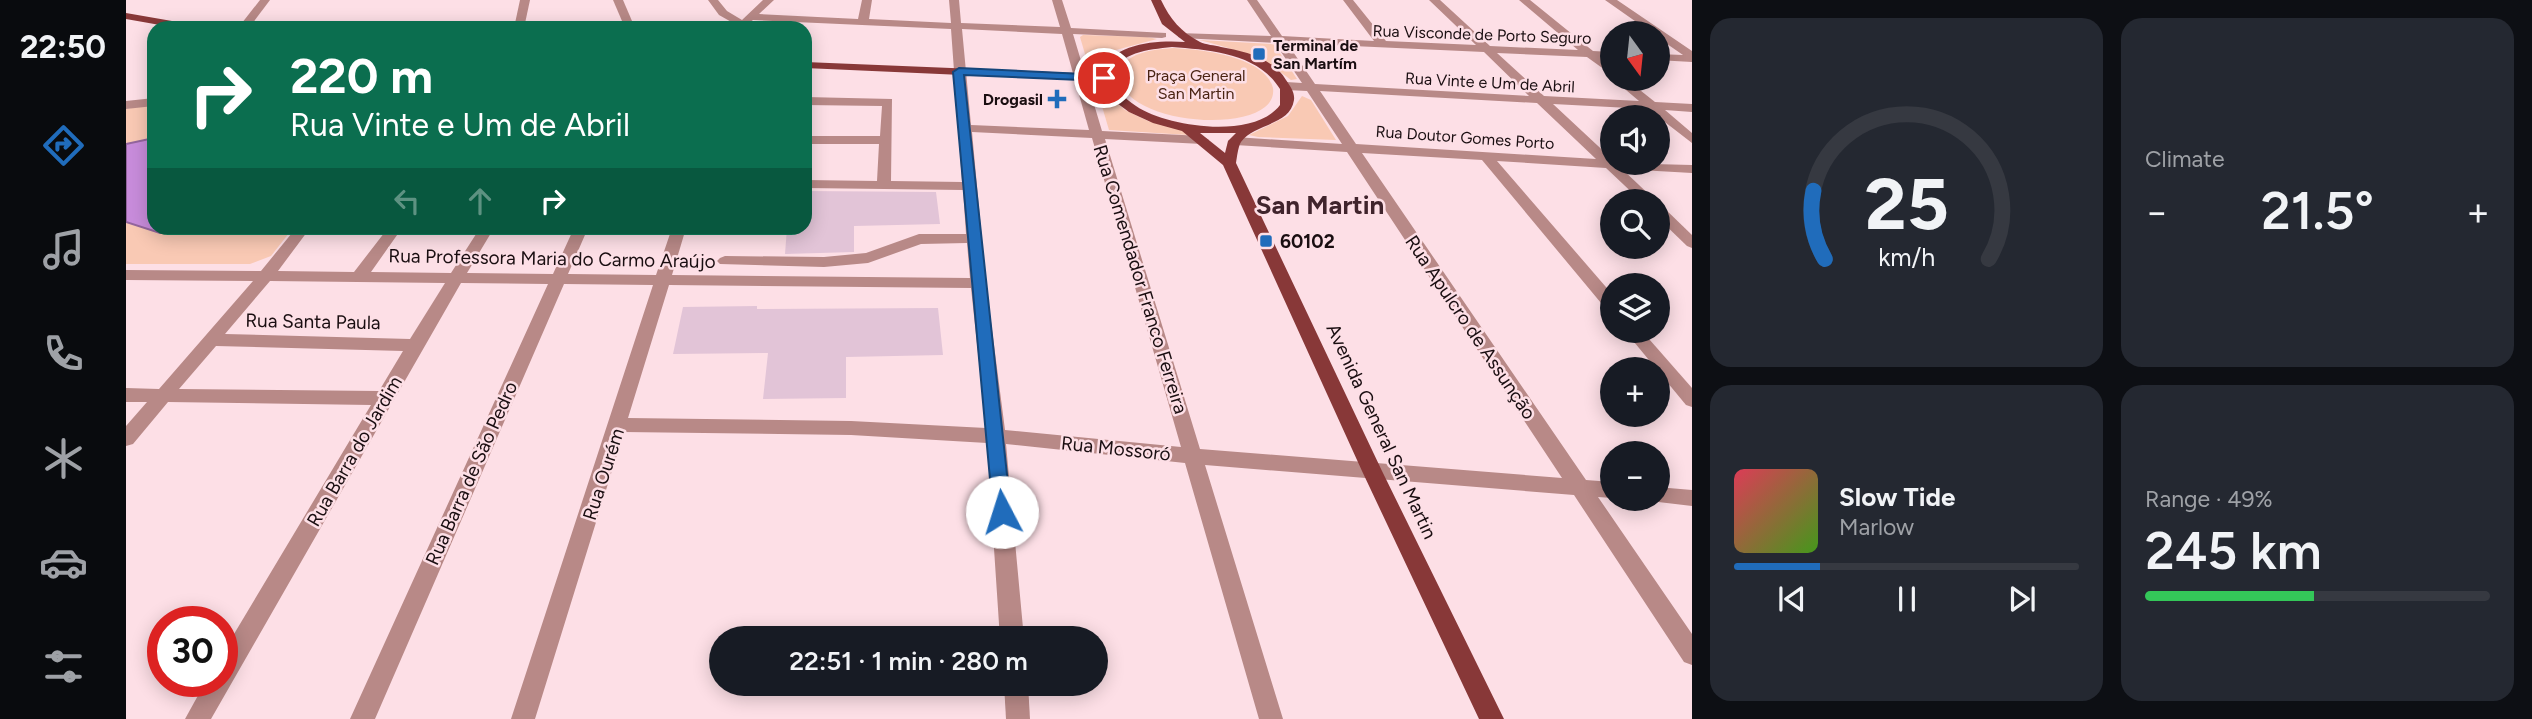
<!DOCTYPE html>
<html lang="en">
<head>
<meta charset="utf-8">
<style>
  body { margin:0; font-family:Figtree,sans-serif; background:#242831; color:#f1f3f6; height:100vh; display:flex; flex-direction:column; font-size:26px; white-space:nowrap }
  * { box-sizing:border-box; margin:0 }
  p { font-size:23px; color:#9ea1a6 }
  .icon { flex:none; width:38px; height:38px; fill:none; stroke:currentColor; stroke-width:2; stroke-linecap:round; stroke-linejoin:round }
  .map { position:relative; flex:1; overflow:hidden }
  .drawer { display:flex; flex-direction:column; gap:18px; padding:18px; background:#0d0f14; width:840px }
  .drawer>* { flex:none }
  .guide { position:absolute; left:21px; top:21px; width:665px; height:214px; border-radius:21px; box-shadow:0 4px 18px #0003; background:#0b6e4f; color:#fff; overflow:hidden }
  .needle { width:46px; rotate:165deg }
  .fabs { position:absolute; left:1474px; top:21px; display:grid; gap:14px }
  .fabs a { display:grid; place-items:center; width:70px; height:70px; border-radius:50%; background:#171b24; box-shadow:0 4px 18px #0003; font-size:35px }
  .speed { position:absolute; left:21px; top:606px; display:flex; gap:14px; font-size:35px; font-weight:700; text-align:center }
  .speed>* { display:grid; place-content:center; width:91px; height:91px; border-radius:50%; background:#171b24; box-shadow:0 4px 18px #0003; line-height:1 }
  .speed .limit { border:10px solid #d22; background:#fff; color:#111 }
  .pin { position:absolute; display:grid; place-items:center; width:60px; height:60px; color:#fff; margin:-30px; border:4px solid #fff; border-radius:50%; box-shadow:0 2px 7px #0007 }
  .me { position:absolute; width:77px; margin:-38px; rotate:355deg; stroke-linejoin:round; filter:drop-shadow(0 0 5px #0008) }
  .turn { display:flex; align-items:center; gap:24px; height:147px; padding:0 28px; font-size:32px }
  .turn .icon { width:91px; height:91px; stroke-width:2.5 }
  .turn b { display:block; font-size:49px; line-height:60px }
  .lanes { display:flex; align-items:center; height:66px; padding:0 28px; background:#0003; justify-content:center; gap:35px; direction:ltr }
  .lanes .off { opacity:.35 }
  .big { font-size:52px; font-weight:600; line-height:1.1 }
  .drawer .card { flex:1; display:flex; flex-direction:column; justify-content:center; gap:10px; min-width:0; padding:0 24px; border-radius:21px; background:#242831 }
  .drawer .dial { align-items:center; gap:0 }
  .dial svg { height:182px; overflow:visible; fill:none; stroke:#363941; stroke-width:7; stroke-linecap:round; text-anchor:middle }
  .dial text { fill:#f1f3f6; stroke:none }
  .song { display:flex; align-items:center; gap:21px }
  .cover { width:84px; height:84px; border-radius:10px; background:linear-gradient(135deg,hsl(350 70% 55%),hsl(100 70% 35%)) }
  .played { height:7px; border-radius:4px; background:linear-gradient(90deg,#206cbb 25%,#363941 25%) }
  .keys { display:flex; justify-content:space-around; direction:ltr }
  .heat { display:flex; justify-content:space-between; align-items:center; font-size:38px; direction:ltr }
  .charge { height:10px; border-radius:5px; background:linear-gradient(90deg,#34c759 49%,#363941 0) }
  .drawer .tiles { flex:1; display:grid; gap:18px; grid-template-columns:repeat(2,1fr) }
  .trip { position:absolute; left:583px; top:626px; width:399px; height:70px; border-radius:35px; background:#171b24; box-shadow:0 4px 18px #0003; font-weight:600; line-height:70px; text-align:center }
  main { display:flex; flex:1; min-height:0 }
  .dock { display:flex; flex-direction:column; width:126px; justify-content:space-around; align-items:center; background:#090b0e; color:#9ea1a6 }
  .dock .icon { width:49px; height:49px }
  .dock .active { color:#206cbb }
  .dock b { font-size:32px; color:#f1f3f6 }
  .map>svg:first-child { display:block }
  .green { fill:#f9c9b4 }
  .water { fill:#c88cdb; stroke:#94669e; stroke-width:2 }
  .building { fill:#e2c4d7 }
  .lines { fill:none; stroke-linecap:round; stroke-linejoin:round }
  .minor { fill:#b88987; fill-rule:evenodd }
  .major { fill:#883838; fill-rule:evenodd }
  .route { fill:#206cbb; stroke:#15467a; stroke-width:2 }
  .poi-dot { fill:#206cbb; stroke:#fddfe6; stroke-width:2.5 }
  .labels { text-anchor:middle; stroke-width:5; stroke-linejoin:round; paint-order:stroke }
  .far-street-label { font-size:16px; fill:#1a0e11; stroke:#fddfe6 }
  .far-poi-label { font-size:16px; font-weight:bold; fill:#1a0e11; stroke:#fddfe6; text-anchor:start }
  .far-park-label { font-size:16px; fill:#4a2413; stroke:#fddfe6 }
  .poi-label { font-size:19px; font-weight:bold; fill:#1a0e11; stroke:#fddfe6; text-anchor:start }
  .street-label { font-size:19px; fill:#1a0e11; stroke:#fddfe6 }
  .district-label { font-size:26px; font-weight:bold; fill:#40242c; stroke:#fddfe6 }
</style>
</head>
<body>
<main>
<nav class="dock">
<b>22:50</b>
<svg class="icon active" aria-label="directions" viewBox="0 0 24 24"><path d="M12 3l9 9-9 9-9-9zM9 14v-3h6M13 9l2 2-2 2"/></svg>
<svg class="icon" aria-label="music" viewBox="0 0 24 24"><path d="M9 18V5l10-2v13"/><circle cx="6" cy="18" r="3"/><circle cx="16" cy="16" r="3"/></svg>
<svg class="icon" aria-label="phone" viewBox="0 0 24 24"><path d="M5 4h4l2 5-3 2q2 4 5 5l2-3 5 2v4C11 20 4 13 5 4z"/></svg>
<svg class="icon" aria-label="climate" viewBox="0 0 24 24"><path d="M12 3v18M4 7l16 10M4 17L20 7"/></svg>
<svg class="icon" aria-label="car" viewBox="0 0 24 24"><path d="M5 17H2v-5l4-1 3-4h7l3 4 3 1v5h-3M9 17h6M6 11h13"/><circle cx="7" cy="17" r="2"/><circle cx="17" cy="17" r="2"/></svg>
<svg class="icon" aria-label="filters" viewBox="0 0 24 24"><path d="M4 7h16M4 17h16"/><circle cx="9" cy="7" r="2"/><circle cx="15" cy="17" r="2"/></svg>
</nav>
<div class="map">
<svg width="1566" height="719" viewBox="0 0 1566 719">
  <rect width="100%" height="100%" fill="#fddfe6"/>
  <g class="green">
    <polygon points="957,35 1021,37 1031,39 990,50 967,72 964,71 954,37"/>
    <path d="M1073,40L1148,44L1171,79L1165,80C1136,57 1108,49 1073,40Z"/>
    <path d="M1046,48C1073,49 1139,56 1147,88C1148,96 1145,102 1139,107C1109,132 998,121 992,75C998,52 1026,50 1046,48Z"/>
    <polygon points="970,86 999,110 1022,121 1060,131 1062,135 983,130"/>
    <polygon points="1176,96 1185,100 1210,140 1132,137 1123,135 1162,116"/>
    <polygon points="28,104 28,228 167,228 145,256 124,264 0,264 0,109"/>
  </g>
  <polygon class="water" points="28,138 28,228 58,228 34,233 0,222 0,144"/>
  <g class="building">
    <polygon points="679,191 810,192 814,224 728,226 728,252 659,254 661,228 679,228"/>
    <polygon points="631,306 631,309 812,308 817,355 720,357 720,398 637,399 642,353 547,354 557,307"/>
  </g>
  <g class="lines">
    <g class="minor">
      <polygon points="134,0 144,0 123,28 112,28"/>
      <polygon points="394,0 404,0 398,28 388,28"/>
      <polygon points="487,0 497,0 509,28 499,28"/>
      <path d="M582,0H592L601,11L616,20L637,0H648L633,14L732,19L736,0H746L743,19L825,23L823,0H833L835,23L934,27L926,0H936L945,28L1040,33V37L1036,38L947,34L976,131L1076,136L1083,140L1076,144L979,139L1074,449L1436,478L1221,152L1109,145L1102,141L1109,137L1216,144L1181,91L1160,90L1154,86L1160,82L1176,83L1149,43L1056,38L1052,37V33L1145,36L1121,0H1131L1156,36L1248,41L1217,0H1227L1260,41L1350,45L1303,0H1314L1364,46L1452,50L1393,0H1404L1467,51L1486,52V58H1476L1486,66V75L1461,57L1371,53L1418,96L1513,101L1487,79H1500L1529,102L1566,104V112L1539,110L1566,133V143L1522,109L1427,104L1486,159V163L1566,165V173L1496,169L1530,201H1515L1480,168L1371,161L1486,294V310L1480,309L1356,160L1236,153L1460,480L1486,482V498L1472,497L1566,634V665L1558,662L1448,495L1079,465L1157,719H1133L1059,463L880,444L898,639H874L861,443L725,435L498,432L409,719H385L527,285L438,284L249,719H224L422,284L335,283L85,719H59L80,681H96V654L245,405L42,402L7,444L0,446V426L21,402H0V388L33,389L127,281L0,280V270L135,271L170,228H184L152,271L228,272L262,228H276L245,272L325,273L354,228H368L341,273L427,274L448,228H462L442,274L530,275L546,228H560L546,275L844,278L841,243L795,244L742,263L698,267L594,264L591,261L594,258L599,256L698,257L740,253L793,234H840L837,190L679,188V180L751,181L753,144H679V136H754L756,106L679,105V97L766,99L765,181L836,182L825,29L627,20L616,28L593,15ZM836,29L936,34L963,130L845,125ZM1161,43L1358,52L1403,96L1189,84ZM1194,91L1411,103L1470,159L1230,144ZM846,132L966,138L1055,447L879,430L860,283ZM144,281L319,283L284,339L99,334ZM543,285L845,288L860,428L725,421L502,418ZM90,346L277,351L253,391L53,389Z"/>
      <polygon points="1479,0 1491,0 1566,51 1566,62 1531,60 1531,54 1557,55 1531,37 1531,33 1526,33"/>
      <polygon points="28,98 28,106 0,109 0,101"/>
      <polygon points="1531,205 1536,206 1566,235 1566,248 1561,246 1531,217"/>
      <polygon points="1499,331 1516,331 1566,388 1566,407 1560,405"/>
      <polygon points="1531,487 1566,490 1566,506 1524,501 1523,499 1531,499"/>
      <polygon points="878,684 902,684 904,719 880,719"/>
    </g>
    <g class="major">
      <path d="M1025,0H1035C1044,19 1055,32 1074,42C1080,45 1088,45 1095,47C1118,51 1147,58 1160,80C1164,86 1169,92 1168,100C1164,126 1128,123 1115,142C1112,147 1111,157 1110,163L1256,471L1378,719H1353L1236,471L1097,165L1056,131L1027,123L1003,112L984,98L974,81L679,68V62L974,74C986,43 1030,40 1059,42L1036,24ZM1046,47C1084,50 1132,53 1154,89V105C1128,140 1041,127 1010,106C998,98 991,90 984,78C994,51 1021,50 1046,47ZM1074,133H1110L1102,141L1099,153Z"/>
      <polygon points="0,13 69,25 74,28 51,28 0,19"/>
    </g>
  </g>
  <polygon class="route" points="833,68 978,75 983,78 978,81 838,75 885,512 883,518 876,520 869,518 867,512 827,72"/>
  <g class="poi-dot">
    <rect x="1126" y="47" width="14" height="14" rx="3.5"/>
    <path d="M927.5 88.5h7v7h7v7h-7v7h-7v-7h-7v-7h7z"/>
    <rect x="1133" y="234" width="14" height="14" rx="3.5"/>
  </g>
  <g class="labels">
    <g class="far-street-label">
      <text transform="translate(1356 34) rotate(2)" y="6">Rua Visconde de Porto Seguro</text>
      <text transform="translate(1364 82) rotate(3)" y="6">Rua Vinte e Um de Abril</text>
      <text transform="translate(1339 137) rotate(4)" y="6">Rua Doutor Gomes Porto</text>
    </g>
    <g class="far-poi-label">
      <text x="1147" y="51">Terminal de<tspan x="1147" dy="18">San Martím</tspan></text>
      <text x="917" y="105" text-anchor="end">Drogasil</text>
    </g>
    <g class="far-park-label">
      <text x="1070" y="81">Praça General<tspan x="1070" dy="18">San Martin</tspan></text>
    </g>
    <g class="poi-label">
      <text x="1154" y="248">60102</text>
    </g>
    <g class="street-label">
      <text transform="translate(426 258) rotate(1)" y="7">Rua Professora Maria do Carmo Araújo</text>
      <text transform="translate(1015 279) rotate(73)" y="7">Rua Comendador Franco Ferreira</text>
      <text transform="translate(187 321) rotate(1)" y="7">Rua Santa Paula</text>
      <text transform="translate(1345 327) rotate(56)" y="7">Rua Apulcro de Assunção</text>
      <text transform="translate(1256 431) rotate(65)" y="7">Avenida General San Martin</text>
      <text transform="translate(990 448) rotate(6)" y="7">Rua Mossoró</text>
      <text transform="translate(228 451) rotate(-60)" y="7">Rua Barra do Jardim</text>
      <text transform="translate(345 473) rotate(-66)" y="7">Rua Barra de São Pedro</text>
      <text transform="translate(477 474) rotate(-72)" y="7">Rua Ourém</text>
    </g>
    <g class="district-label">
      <text x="1194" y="214">San Martin</text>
    </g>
  </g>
</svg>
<div class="fabs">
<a><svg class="needle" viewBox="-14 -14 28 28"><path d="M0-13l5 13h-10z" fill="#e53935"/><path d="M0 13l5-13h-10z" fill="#9ea1a6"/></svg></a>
<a><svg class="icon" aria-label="sound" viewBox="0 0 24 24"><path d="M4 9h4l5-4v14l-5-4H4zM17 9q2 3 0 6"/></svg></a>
<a><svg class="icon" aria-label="search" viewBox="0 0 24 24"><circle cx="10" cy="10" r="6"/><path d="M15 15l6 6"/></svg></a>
<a><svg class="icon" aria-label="layers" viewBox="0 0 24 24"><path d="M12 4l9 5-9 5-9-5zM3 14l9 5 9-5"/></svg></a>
<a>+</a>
<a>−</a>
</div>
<div class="speed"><div class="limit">30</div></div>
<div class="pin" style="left:978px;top:78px;background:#d93025"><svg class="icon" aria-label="arrive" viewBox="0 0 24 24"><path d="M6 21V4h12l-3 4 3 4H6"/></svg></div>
<svg class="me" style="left:876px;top:512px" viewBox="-20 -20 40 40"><circle r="19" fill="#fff"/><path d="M0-13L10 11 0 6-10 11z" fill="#206cbb"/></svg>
<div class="trip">22:51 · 1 min · 280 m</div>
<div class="guide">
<div class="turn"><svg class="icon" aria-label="right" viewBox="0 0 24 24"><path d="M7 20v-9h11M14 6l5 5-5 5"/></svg><div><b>220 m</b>Rua Vinte e Um de Abril</div></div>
<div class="lanes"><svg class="icon off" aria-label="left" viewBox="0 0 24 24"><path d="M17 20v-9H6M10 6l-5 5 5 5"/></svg><svg class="icon off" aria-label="ahead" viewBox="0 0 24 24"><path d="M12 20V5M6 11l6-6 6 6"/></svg><svg class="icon" aria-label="right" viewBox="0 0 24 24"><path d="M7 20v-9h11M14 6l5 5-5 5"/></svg></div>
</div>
</div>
<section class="drawer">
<div class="tiles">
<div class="card dial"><svg viewBox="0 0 100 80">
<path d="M14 69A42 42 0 1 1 86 69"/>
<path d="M14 69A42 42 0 0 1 9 39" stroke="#206cbb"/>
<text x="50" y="56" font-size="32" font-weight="700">25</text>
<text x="50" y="72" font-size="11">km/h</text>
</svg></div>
<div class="card"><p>Climate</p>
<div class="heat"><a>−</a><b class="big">21.5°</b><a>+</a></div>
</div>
<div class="card">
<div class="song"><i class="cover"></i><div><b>Slow Tide</b><p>Marlow</p></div></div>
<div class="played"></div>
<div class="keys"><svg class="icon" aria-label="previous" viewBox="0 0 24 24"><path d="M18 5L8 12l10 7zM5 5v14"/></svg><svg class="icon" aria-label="pause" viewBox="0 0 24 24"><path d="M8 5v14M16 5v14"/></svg><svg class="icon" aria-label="next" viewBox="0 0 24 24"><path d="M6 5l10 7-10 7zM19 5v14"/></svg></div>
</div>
<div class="card"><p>Range · 49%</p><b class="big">245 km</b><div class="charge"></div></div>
</div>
</section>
</main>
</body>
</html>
